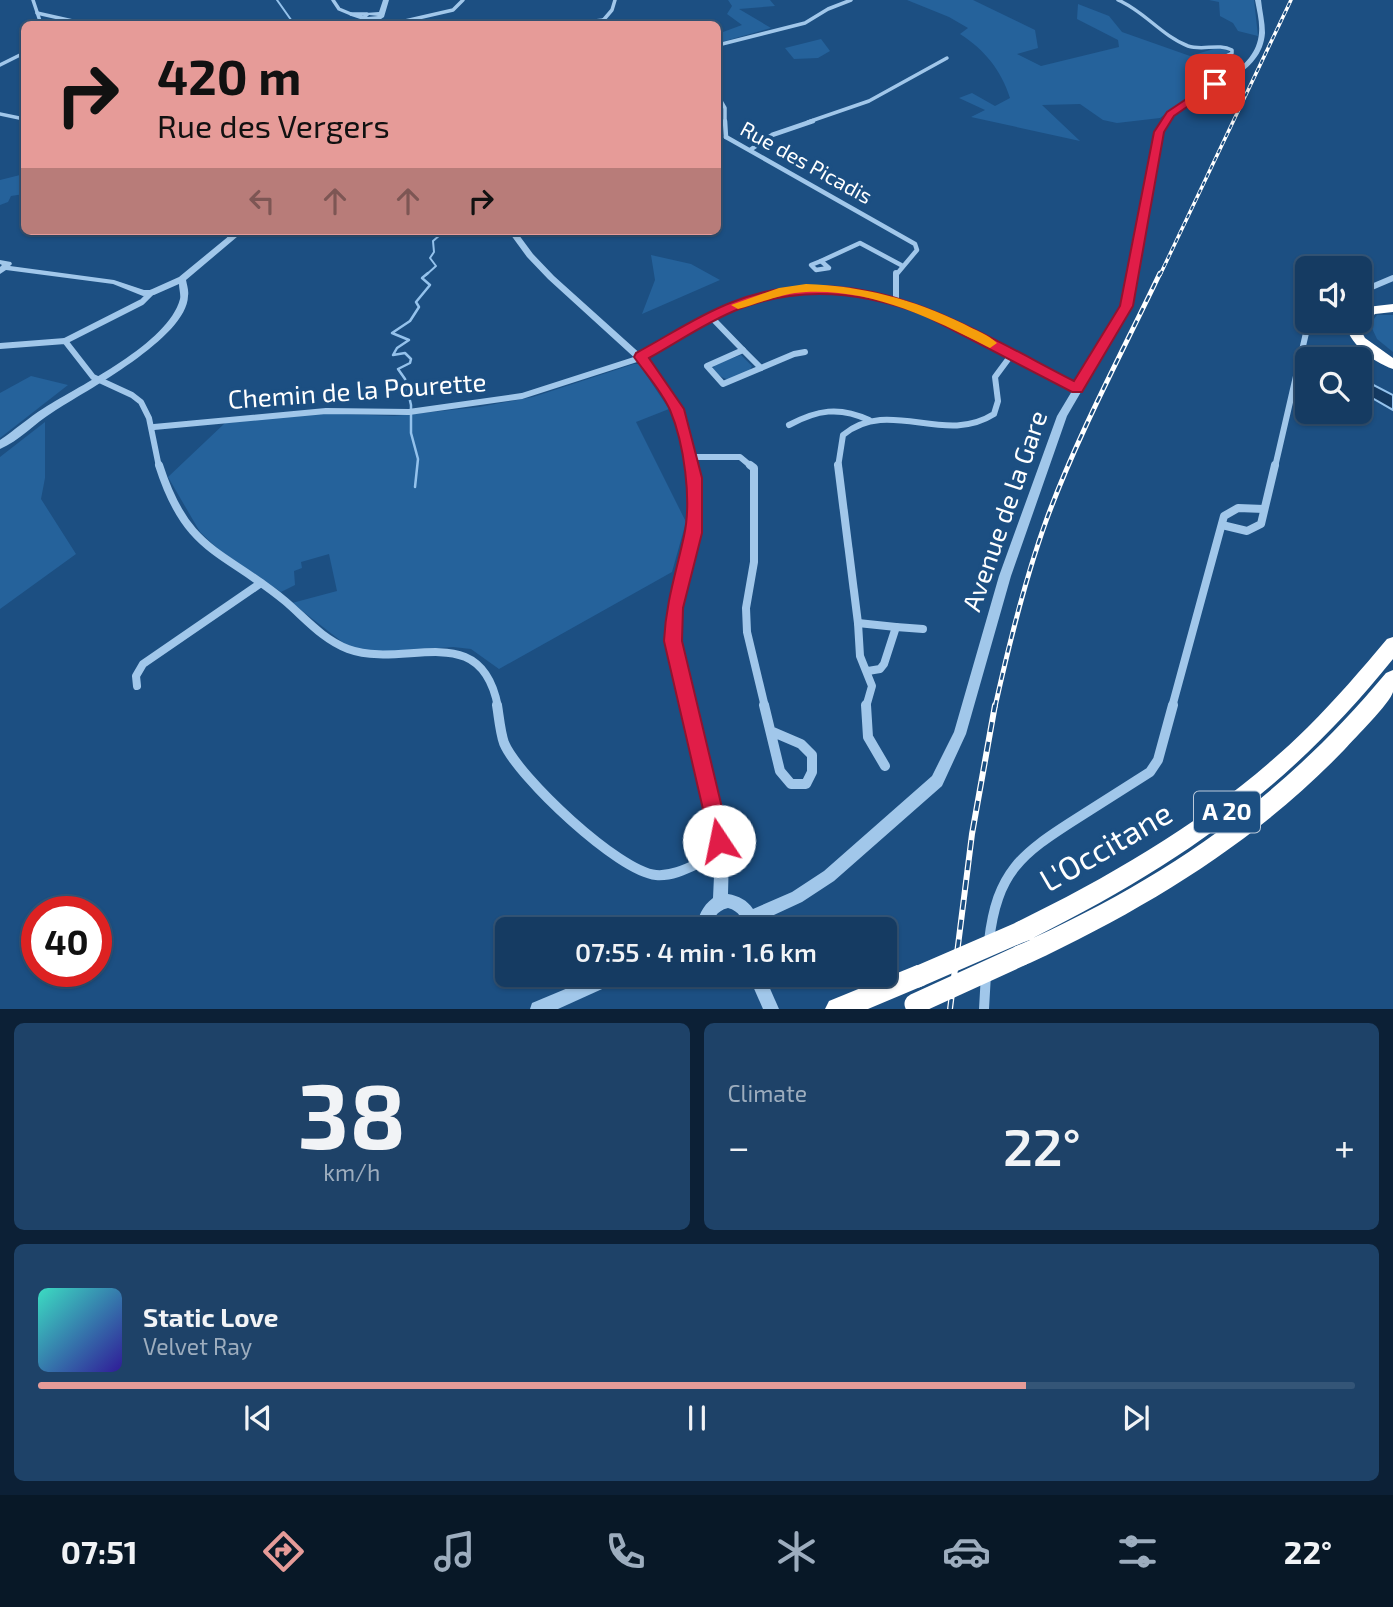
<!DOCTYPE html>
<html lang="en">
<head>
<meta charset="utf-8">
<style>
  body { margin:0; font-family:"Exo 2",sans-serif; background:#1e4268; color:#f1f3f6; height:100vh; display:flex; flex-direction:column; font-size:26px; white-space:nowrap }
  * { box-sizing:border-box; margin:0 }
  p { font-size:23px; color:#9dadbe }
  .icon { flex:none; width:38px; height:38px; fill:none; stroke:currentColor; stroke-width:2; stroke-linecap:round; stroke-linejoin:round }
  .map { position:relative; height:1009px; overflow:hidden }
  .drawer { display:flex; flex-direction:column; gap:14px; padding:14px; background:#0c2036; flex:1 }
  .drawer>* { flex:none }
  .guide { position:absolute; left:21px; top:21px; width:700px; height:214px; border-radius:10px; box-shadow:0 2px 5px #0004,0 0 0 2px #345577; background:#e69b98; color:#111; overflow:hidden }
  .buttons { position:absolute; left:1295px; top:256px; display:grid; gap:14px }
  .buttons a { display:grid; place-items:center; width:77px; height:77px; border-radius:10px; background:#153b62; box-shadow:0 2px 5px #0004,0 0 0 2px #345577; font-size:35px }
  .speed { position:absolute; left:21px; top:896px; display:flex; gap:14px; font-size:35px; font-weight:700; text-align:center }
  .speed>* { display:grid; place-content:center; width:91px; height:91px; border-radius:50%; background:#153b62; box-shadow:0 2px 5px #0004,0 0 0 2px #345577; line-height:1 }
  .speed .limit { border:10px solid #d22; background:#fff; color:#111 }
  .pin { position:absolute; display:grid; place-items:center; width:60px; height:60px; color:#fff; margin:-30px; border-radius:14px; box-shadow:0 4px 10px #0006 }
  .me { position:absolute; width:77px; margin:-38px; rotate:349deg; stroke-linejoin:round; filter:drop-shadow(0 0 5px #0008) }
  .turn { display:flex; align-items:center; gap:24px; height:147px; padding:0 21px; font-size:32px }
  .turn .icon { width:91px; height:91px; stroke-width:2.5 }
  .turn b { display:block; font-size:49px; line-height:60px }
  .lanes { display:flex; align-items:center; height:66px; padding:0 21px; background:#0003; justify-content:center; gap:35px; direction:ltr }
  .lanes .off { opacity:.35 }
  .big { font-size:52px; font-weight:600; line-height:1.1 }
  .drawer .card { flex:1; display:flex; flex-direction:column; justify-content:center; gap:10px; min-width:0; padding:0 24px; border-radius:10px; background:#1e4268 }
  .drawer .dial { align-items:center; gap:0 }
  .dial b { font-size:91px; line-height:1 }
  .song { display:flex; align-items:center; gap:21px }
  .cover { width:84px; height:84px; border-radius:10px; background:linear-gradient(135deg,hsl(170 70% 55%),hsl(250 70% 35%)) }
  .played { height:7px; border-radius:4px; background:linear-gradient(90deg,#e69b98 75%,#345577 75%) }
  .keys { display:flex; justify-content:space-around; direction:ltr }
  .heat { display:flex; justify-content:space-between; align-items:center; font-size:38px; direction:ltr }
  .drawer .tiles { flex:1; display:grid; gap:14px; grid-template-columns:1fr 1fr }
  .card:last-child { grid-column:span 2 }
  .trip { position:absolute; left:495px; top:917px; width:402px; height:70px; border-radius:10px; background:#153b62; box-shadow:0 2px 5px #0004,0 0 0 2px #345577; font-weight:600; line-height:70px; text-align:center }
  .tab-bar { display:flex; height:112px; justify-content:space-around; align-items:center; background:#081827; color:#9dadbe }
  .tab-bar .icon { width:49px; height:49px }
  .tab-bar .on { color:#e69b98 }
  .tab-bar b { font-size:32px; color:#f1f3f6 }
  .map>svg:first-child { display:block }
  .green { fill:#25629b }
  .water { fill:#133961; stroke:#94c2ec; stroke-width:2 }
  .lines { fill:none; stroke-linecap:round; stroke-linejoin:round }
  .stream-far1 { stroke:#94c2ec; stroke-width:2 }
  .stream { stroke:#94c2ec; stroke-width:2.5 }
  .minor-far4 { stroke:#a1c7ea; stroke-width:3.5 }
  .minor-far3 { stroke:#a1c7ea; stroke-width:4.5 }
  .minor-far2 { stroke:#a1c7ea; stroke-width:6 }
  .minor-far1 { stroke:#a1c7ea; stroke-width:8 }
  .minor { stroke:#a1c7ea; stroke-width:10 }
  .tertiary { fill:#a1c7ea; fill-rule:evenodd }
  .motorway { fill:#fff; fill-rule:evenodd }
  .rail-far2-casing { stroke:#fff; stroke-width:3.5 }
  .rail-far1-casing { stroke:#fff; stroke-width:5 }
  .rail-casing { stroke:#fff; stroke-width:6 }
  .rail-far2 { stroke:#1c4f82; stroke-width:2; stroke-dasharray:4.5; stroke-linecap:butt }
  .rail-far1 { stroke:#1c4f82; stroke-width:2.5; stroke-dasharray:7; stroke-linecap:butt }
  .rail { stroke:#1c4f82; stroke-width:3.5; stroke-dasharray:10; stroke-linecap:butt }
  .motorway-bridge { stroke:#fff; stroke-width:21 }
  .route { fill:#e11d48; stroke:#92132f; stroke-width:2 }
  .slow { fill:#f59e0b }
  .labels { text-anchor:middle; stroke-width:7; stroke-linejoin:round; paint-order:stroke }
  .far-street-label { font-size:21px; fill:#fff; stroke:#1c4f82 }
  .shield { fill:#1c4f82; stroke:#bbcada; stroke-width:2 }
  .shield-label { font-size:24px; font-weight:bold; fill:#fff }
  .street-label { font-size:26px; fill:#fff; stroke:#1c4f82 }
  .near-street-label { font-size:32px; fill:#fff; stroke:#1c4f82 }
</style>
</head>
<body>
<div class="map">
<svg width="1393" height="1009" viewBox="0 0 1393 1009">
  <rect width="100%" height="100%" fill="#1c4f82"/>
  <g class="green">
    <polygon points="728,0 770,0 775,6 739,9 771,28 718,43 718,29 723,32 742,25 727,14 732,6"/>
    <path d="M907,0H973L1035,30L1038,48L1017,54L1041,66L1119,47L1118,40L1077,19L1078,4L1109,16L1122,32L1190,56L1217,48L1229,51L1228,54L1199,68L1201,87L1160,118L1117,123L1103,120L1080,104L1042,105L1080,141L971,117L985,110L959,98L972,93L995,106L1010,98C1001,70 985,50 960,34L968,28L949,17Z"/>
    <polygon points="1209,0 1254,0 1258,36 1238,31 1233,23 1220,16 1219,2"/>
    <polygon points="821,39 830,51 818,58 794,59 785,48"/>
    <polygon points="24,174 24,194 11,196 8,202 0,205 0,180"/>
    <polygon points="651,255 691,264 720,280 642,314 655,280"/>
    <polygon points="1377,315 1393,315 1393,352 1377,339 1370,324"/>
    <path d="M741,355L752,366L750,370C732,378 728,386 713,369L714,365Z"/>
    <polygon points="634,364 639,364 669,409 636,422 686,522 672,572 499,669 471,649 453,647 378,652 350,648 292,603 337,591 329,554 301,562 302,568 294,571 295,585 281,592 218,549 200,532 168,477 225,423 319,413 394,416 479,407 533,397"/>
    <polygon points="31,376 68,385 0,438 0,393"/>
    <polygon points="45,422 45,478 41,499 76,554 0,609 0,457"/>
  </g>
  <polygon class="water" points="1360,378 1393,395 1393,410 1360,391"/>
  <g class="lines">
    <g class="stream-far1">
      <polyline points="277,0 294,24"/>
      <polyline points="426,275 436,266 430,258 434,252 433,241 440,235 440,231"/>
    </g>
    <polyline class="stream" points="415,487 418,459 411,433 411,405 405,379 398,369 410,363 411,359 405,353 393,355 397,348 409,340 392,333 410,321 419,307 416,302 430,285 422,278 428,273"/>
    <g class="minor-far4">
      <polyline points="33,0 41,24"/>
      <polyline points="333,0 339,9 351,14"/>
      <path d="M1118,0C1144,11 1162,36 1188,46C1203,51 1218,43 1232,50V53L1203,68V77L1215,84"/>
      <polyline points="37,13 86,24"/>
      <polyline points="363,18 351,14 367,14"/>
      <polyline points="362,24 371,21"/>
      <polyline points="392,24 453,10 463,0"/>
      <polyline points="570,24 603,20"/>
      <polyline points="600,24 612,10 615,0"/>
      <polyline points="718,45 805,23 828,9 851,0"/>
      <polyline points="0,65 24,53"/>
      <polyline points="718,96 725,108 725,122"/>
      <polyline points="0,114 24,119"/>
      <polyline points="808,122 869,101 947,58"/>
    </g>
    <g class="minor-far3">
      <polyline points="725,121 726,137"/>
      <polyline points="726,137 915,244 917,250 896,275"/>
      <polyline points="750,150 772,135 813,121"/>
      <polyline points="224,231 231,238"/>
      <polygon points="821,261 829,268 816,270 811,265"/>
      <polyline points="821,261 860,243 901,265"/>
    </g>
    <g class="minor-far2">
      <polyline points="896,273 896,301"/>
      <polyline points="1360,292 1393,278"/>
      <polyline points="712,318 743,350 707,366 723,384 794,354 805,352"/>
      <polyline points="65,341 142,302 151,293"/>
      <polyline points="0,346 65,341 93,377 132,395 141,402 149,418 159,467"/>
      <polyline points="743,350 761,368"/>
      <path d="M789,425C817,410 839,406 869,420"/>
      <polyline points="154,427 326,411 409,412 522,396 637,359 734,306 784,291 806,288 846,290 904,303 928,312 1077,388"/>
      <polyline points="691,457 740,457 752,467"/>
      <path d="M838,467L843,435C889,397 944,446 994,414L998,401L995,377L1012,354"/>
      <polyline points="1275,467 1309,320"/>
    </g>
    <g class="minor-far1">
      <path d="M159,465C187,553 222,549 285,601C305,618 322,639 348,649C405,670 481,617 498,707"/>
      <polyline points="750,465 754,468 754,562 746,608 747,632 765,707"/>
      <polyline points="838,465 858,623"/>
      <polyline points="1222,525 1247,531 1261,524 1275,465"/>
      <polyline points="896,627 923,629"/>
      <polyline points="137,686 136,676 143,664 261,583"/>
      <polyline points="866,707 872,686 860,656 858,623 896,627 884,664 880,669 868,671"/>
      <polyline points="1172,707 1224,516 1238,508 1264,509"/>
    </g>
    <g class="minor">
      <path d="M497,705C499,717 500,731 504,743C518,777 619,872 656,875C679,877 700,860 722,854"/>
      <polyline points="764,705 780,771 791,784 806,784 812,772 812,755 801,744 773,732"/>
      <polyline points="866,705 868,737 885,766"/>
      <path d="M989,941C997,872 1021,854 1076,819C1101,803 1125,788 1150,772L1158,760L1173,705"/>
      <polyline points="984,1009 986,974"/>
    </g>
    <g class="tertiary">
      <path d="M383,0H389L384,17L378,21L361,19L365,13L379,12ZM369,15L378,16L367,17Z"/>
      <path d="M1255,0H1261C1262,11 1265,22 1265,33C1262,75 1211,86 1184,107C1174,115 1169,123 1162,132L1131,306L1067,416L1011,576L966,734L942,786L834,881L802,902L759,922L760,929H746C743,919 739,911 728,908C716,911 713,919 710,929H696C698,917 702,906 713,898L715,854L695,759L672,670L667,641L669,609L683,559L689,522L690,482L688,462L679,425L671,408L657,384L638,361L548,279L527,257L508,231H516L533,254L554,276L644,357L663,380L681,408L688,425L698,462L700,482V522L695,559L681,609L679,641L684,670L698,718L724,827L729,854L728,894C739,896 747,900 753,909L792,892L824,871L932,776L954,732L999,576L1057,416L1123,306L1156,132C1163,121 1170,111 1181,104C1208,84 1256,72 1259,33C1260,22 1257,11 1255,0Z"/>
      <path d="M235,231H244L186,280C187,285 189,291 188,296C187,338 85,391 53,412C35,423 19,441 0,449V440C15,430 28,418 44,408C80,385 168,344 180,299C181,295 179,289 179,284L154,295L143,296L113,284L6,270L0,274V267L2,265L0,264V260L11,262L12,264L10,266L114,280L144,290H150L179,277Z"/>
      <polygon points="599,975 625,975 622,980 558,1009 530,1009 532,1003"/>
      <polygon points="748,975 764,975 779,1009 763,1009"/>
    </g>
    <g class="motorway">
      <path d="M1393,304V312L1375,314L1365,323H1357L1365,338L1393,358V369C1371,361 1349,344 1344,320H1360V313L1367,307Z"/>
      <path d="M1393,637V659C1289,788 1181,864 1033,938C1176,872 1285,794 1386,673L1393,670C1393,677 1393,686 1393,692C1390,703 1355,738 1345,749C1256,842 1147,908 1030,963L1022,966L1014,963L1011,955L1014,947L1030,940L1023,942L1015,939L1012,931L1015,923C1121,871 1223,811 1308,727C1336,699 1361,670 1387,639Z"/>
      <polygon points="917,965 925,969 929,977 925,985 868,1009 825,1009 829,1001"/>
    </g>
    <g class="rail-far2-casing">
      <polyline id="rail-far2" points="1160,275 1291,0"/>
    </g>
    <g class="rail-far1-casing">
      <path id="rail-far1" d="M995,707C1009,644 1024,582 1046,521C1077,436 1121,355 1160,273"/>
    </g>
    <g class="rail-casing">
      <polyline id="rail" points="950,1009 972,834 995,705"/>
    </g>
    <use href="#rail-far2" class="rail-far2"/>
    <use href="#rail-far1" class="rail-far1"/>
    <use href="#rail" class="rail"/>
    <g class="motorway-bridge">
      <polyline points="917,977 1023,931"/>
      <polyline points="915,1004 1022,955"/>
    </g>
  </g>
  <path class="route" d="M1212,82L1220,84L1174,116L1164,132L1133,306L1082,392H1072L924,315C864,292 800,285 739,309C708,321 678,342 649,358L684,409L702,478V533L683,608L682,641L730,841L727,848L719,851L712,848L664,641C666,602 676,573 684,536C692,500 684,443 670,410C661,390 646,374 634,357L636,353C666,337 697,316 730,303C856,252 965,325 1074,381L1120,306L1154,132L1167,112Z"/>
  <path class="slow" d="M806,284C863,286 913,299 964,324C975,330 989,335 997,343L990,348L986,346C929,317 872,289 806,292C783,293 760,303 738,309L731,305L779,288Z"/>
  <g class="labels">
    <g class="far-street-label">
      <text transform="translate(806 163) rotate(29)" y="7">Rue des Picadis</text>
    </g>
    <rect class="shield" x="1194" y="791.5" width="66" height="41" rx="5"/>
    <g class="shield-label">
      <text x="1227" y="820">A 20</text>
    </g>
    <g class="street-label">
      <text transform="translate(357 391) rotate(-4)" y="9">Chemin de la Pourette</text>
      <text transform="translate(1005 511) rotate(-71)" y="9">Avenue de la Gare</text>
    </g>
    <g class="near-street-label">
      <text transform="translate(1106 847) rotate(-30)" y="11">L'Occitane</text>
    </g>
  </g>
</svg>
<div class="buttons">
<a><svg class="icon" aria-label="sound" viewBox="0 0 24 24"><path d="M4 9h4l5-4v14l-5-4H4zM17 9q2 3 0 6"/></svg></a>
<a><svg class="icon" aria-label="search" viewBox="0 0 24 24"><circle cx="10" cy="10" r="6"/><path d="M15 15l6 6"/></svg></a>
</div>
<div class="speed"><div class="limit">40</div></div>
<div class="pin" style="left:1215px;top:84px;background:#d93025"><svg class="icon" aria-label="arrive" viewBox="0 0 24 24"><path d="M6 21V4h12l-3 4 3 4H6"/></svg></div>
<svg class="me" style="left:719px;top:841px" viewBox="-20 -20 40 40"><circle r="19" fill="#fff"/><path d="M0-13L10 11 0 6-10 11z" fill="#e11d48"/></svg>
<div class="trip">07:55 · 4 min · 1.6 km</div>
<div class="guide">
<div class="turn"><svg class="icon" aria-label="right" viewBox="0 0 24 24"><path d="M7 20v-9h11M14 6l5 5-5 5"/></svg><div><b>420 m</b>Rue des Vergers</div></div>
<div class="lanes"><svg class="icon off" aria-label="left" viewBox="0 0 24 24"><path d="M17 20v-9H6M10 6l-5 5 5 5"/></svg><svg class="icon off" aria-label="ahead" viewBox="0 0 24 24"><path d="M12 20V5M6 11l6-6 6 6"/></svg><svg class="icon off" aria-label="ahead" viewBox="0 0 24 24"><path d="M12 20V5M6 11l6-6 6 6"/></svg><svg class="icon" aria-label="right" viewBox="0 0 24 24"><path d="M7 20v-9h11M14 6l5 5-5 5"/></svg></div>
</div>
</div>
<section class="drawer">
<div class="tiles">
<div class="card dial"><b>38</b><p>km/h</p></div>
<div class="card"><p>Climate</p>
<div class="heat"><a>−</a><b class="big">22°</b><a>+</a></div>
</div>
<div class="card">
<div class="song"><i class="cover"></i><div><b>Static Love</b><p>Velvet Ray</p></div></div>
<div class="played"></div>
<div class="keys"><svg class="icon" aria-label="previous" viewBox="0 0 24 24"><path d="M18 5L8 12l10 7zM5 5v14"/></svg><svg class="icon" aria-label="pause" viewBox="0 0 24 24"><path d="M8 5v14M16 5v14"/></svg><svg class="icon" aria-label="next" viewBox="0 0 24 24"><path d="M6 5l10 7-10 7zM19 5v14"/></svg></div>
</div>
</div>
</section>
<nav class="tab-bar">
<b>07:51</b>
<svg class="icon on" aria-label="directions" viewBox="0 0 24 24"><path d="M12 3l9 9-9 9-9-9zM9 14v-3h6M13 9l2 2-2 2"/></svg>
<svg class="icon" aria-label="music" viewBox="0 0 24 24"><path d="M9 18V5l10-2v13"/><circle cx="6" cy="18" r="3"/><circle cx="16" cy="16" r="3"/></svg>
<svg class="icon" aria-label="phone" viewBox="0 0 24 24"><path d="M5 4h4l2 5-3 2q2 4 5 5l2-3 5 2v4C11 20 4 13 5 4z"/></svg>
<svg class="icon" aria-label="climate" viewBox="0 0 24 24"><path d="M12 3v18M4 7l16 10M4 17L20 7"/></svg>
<svg class="icon" aria-label="car" viewBox="0 0 24 24"><path d="M5 17H2v-5l4-1 3-4h7l3 4 3 1v5h-3M9 17h6M6 11h13"/><circle cx="7" cy="17" r="2"/><circle cx="17" cy="17" r="2"/></svg>
<svg class="icon" aria-label="filters" viewBox="0 0 24 24"><path d="M4 7h16M4 17h16"/><circle cx="9" cy="7" r="2"/><circle cx="15" cy="17" r="2"/></svg>
<b>22°</b>
</nav>
</body>
</html>
